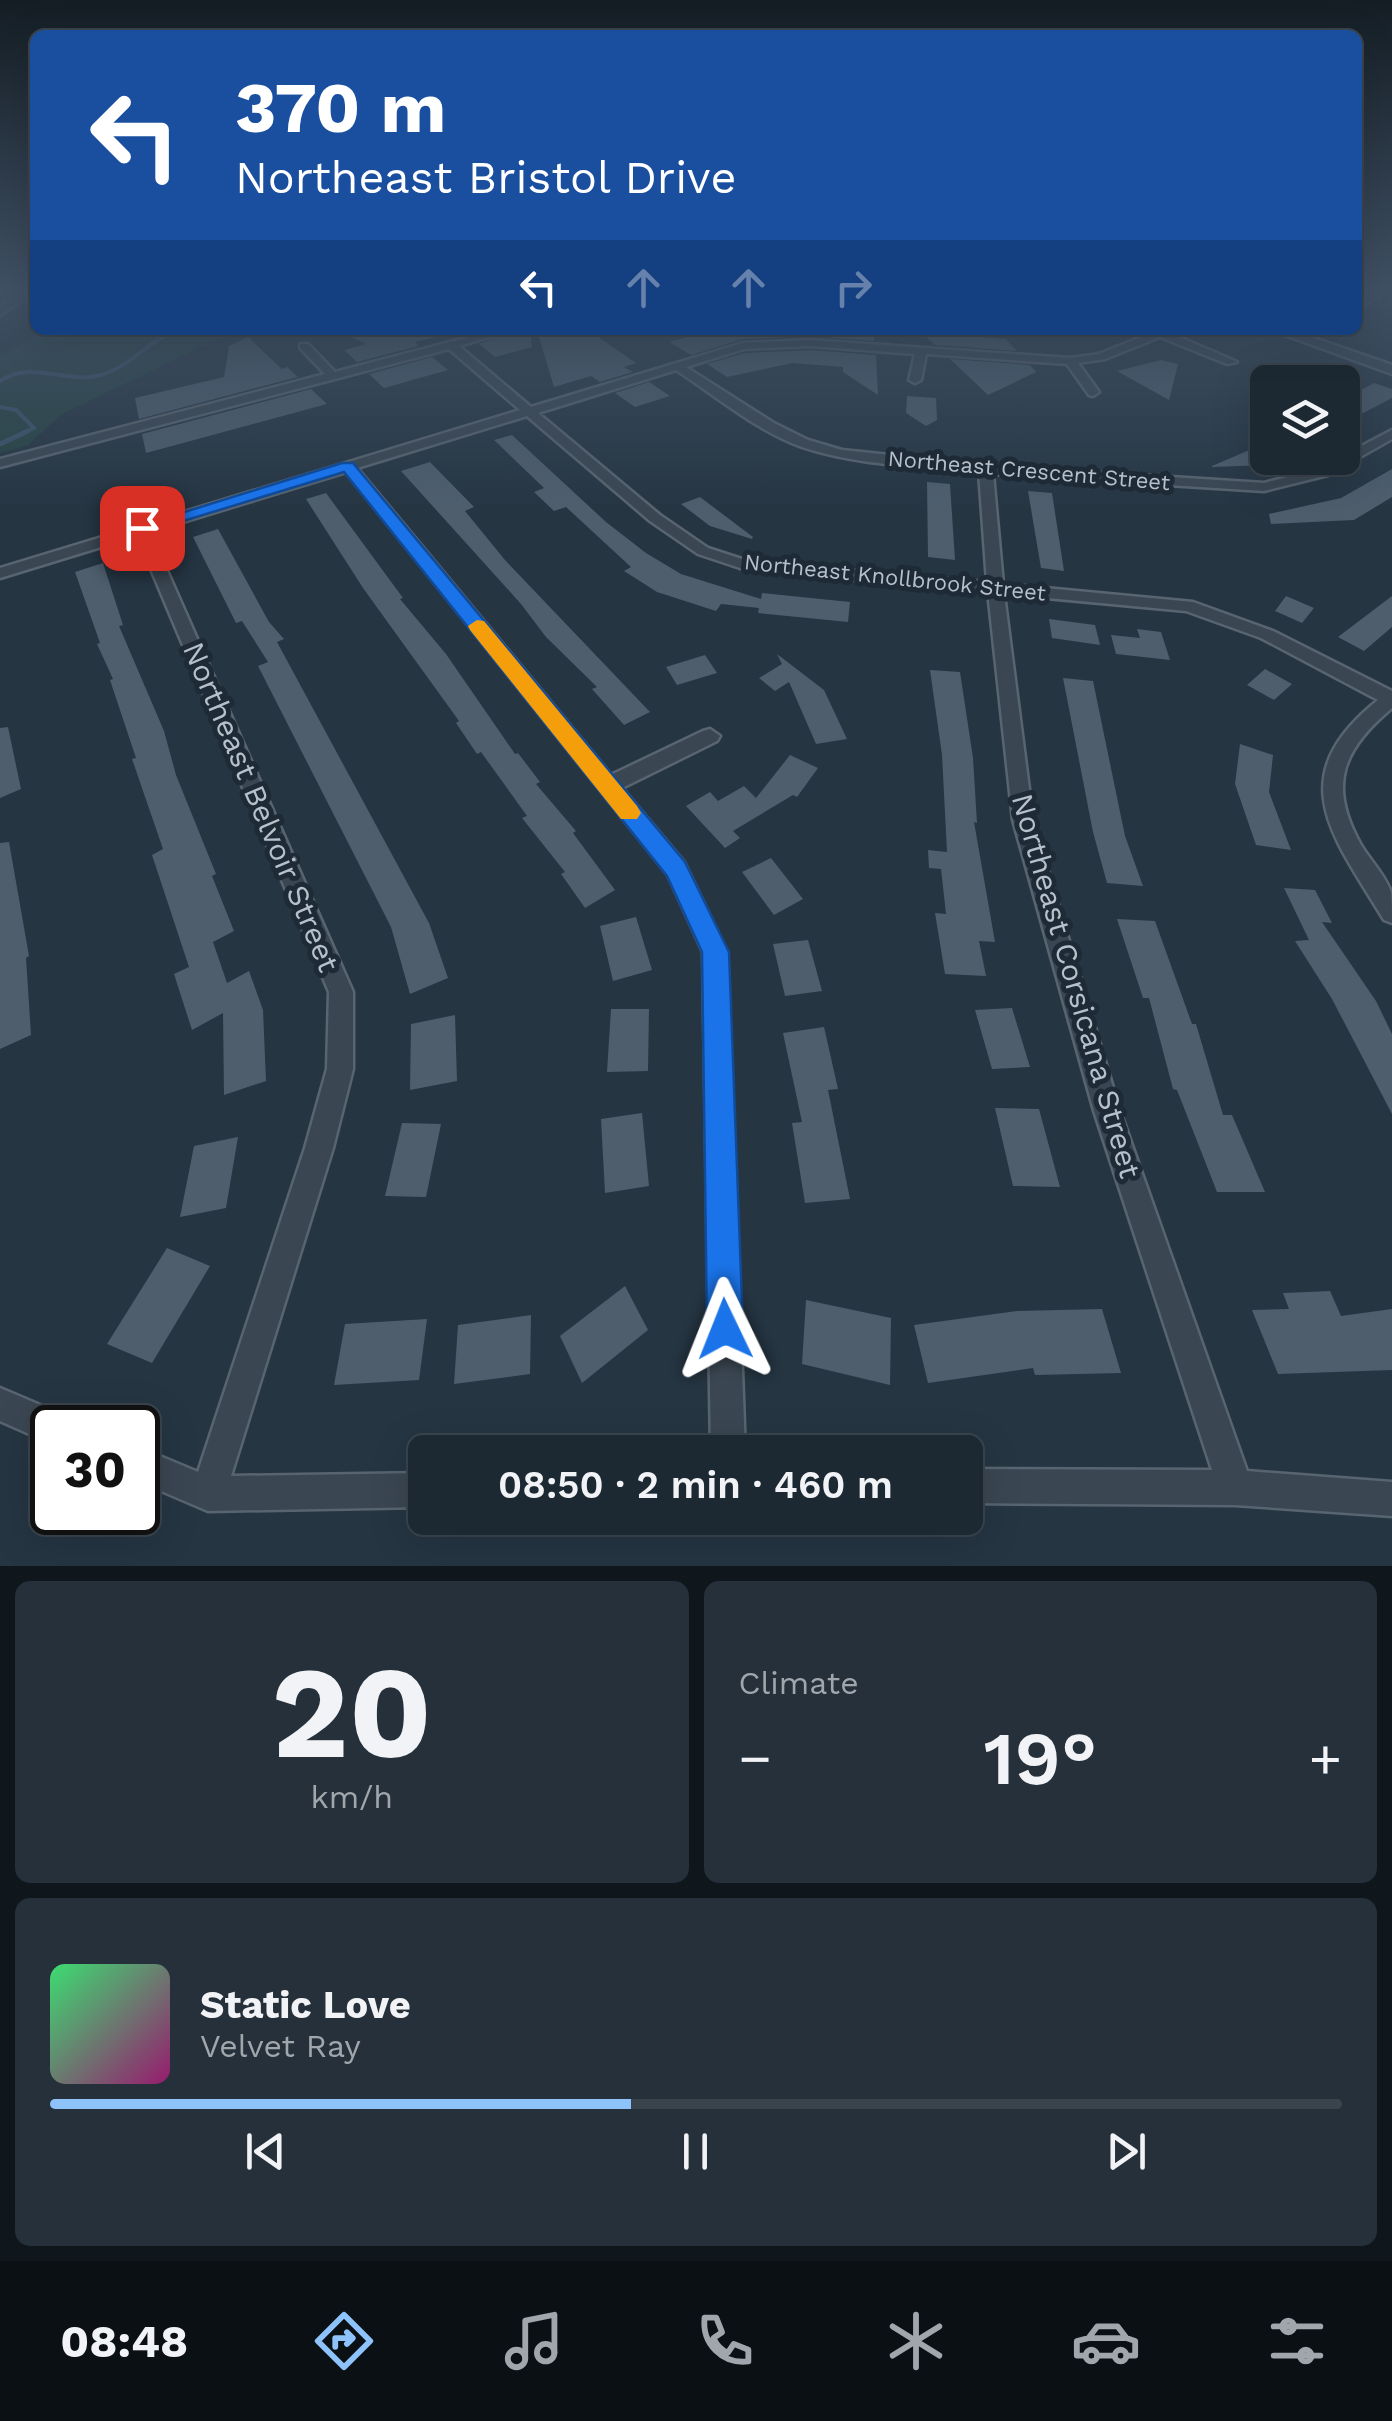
<!DOCTYPE html>
<html lang="en">
<head>
<meta charset="utf-8">
<style>
  body { margin:0; font-family:"Work Sans",sans-serif; background:#25303a; color:#f1f3f6; height:100vh; display:flex; flex-direction:column; font-size:38px; white-space:nowrap }
  * { box-sizing:border-box; margin:0 }
  p { font-size:32px; color:#a0a6ac }
  .icon { flex:none; width:55px; height:55px; fill:none; stroke:currentColor; stroke-width:2; stroke-linecap:round; stroke-linejoin:round }
  .map { position:relative; height:1566px; overflow:hidden }
  .panel { display:flex; flex-direction:column; gap:15px; padding:15px; background:#0f161c; flex:1 }
  .panel>* { flex:none }
  .top-card { position:absolute; left:30px; top:30px; width:1332px; height:305px; border-radius:15px; box-shadow:0 10px 40px #0002,0 0 0 2px #3a444d; background:#1a4fa0; color:#fff; overflow:hidden }
  .controls { position:absolute; left:1250px; top:365px; display:grid; gap:20px }
  .controls a { display:grid; place-items:center; width:110px; height:110px; border-radius:15px; background:#1c2832; box-shadow:0 10px 40px #0002,0 0 0 2px #3a444d; font-size:50px }
  .speed { position:absolute; left:30px; top:1405px; display:flex; gap:20px; font-size:50px; font-weight:700; text-align:center }
  .speed>* { display:grid; place-content:center; width:130px; height:130px; border-radius:50%; background:#1c2832; box-shadow:0 10px 40px #0002,0 0 0 2px #3a444d; line-height:1 }
  .speed .limit { border:5px solid #111; border-radius:15px; background:#fff; color:#111 }
  .pin { position:absolute; display:grid; place-items:center; width:85px; height:85px; color:#fff; margin:-42px; border-radius:20px; box-shadow:0 5px 15px #0006 }
  .me { position:absolute; width:110px; margin:-55px; rotate:358deg; stroke-linejoin:round; filter:drop-shadow(0 0 8px #0008) }
  .turn { display:flex; align-items:center; gap:35px; height:210px; padding:0 40px; font-size:45px }
  .turn .icon { width:130px; height:130px; stroke-width:2.5 }
  .turn b { display:block; font-size:70px; line-height:85px }
  .lanes { display:flex; align-items:center; height:95px; padding:0 40px; background:#0003; justify-content:center; gap:50px; direction:ltr }
  .lanes .off { opacity:.35 }
  .big { font-size:75px; font-weight:600; line-height:1.1 }
  .panel .widget { flex:1; display:flex; flex-direction:column; justify-content:center; gap:15px; min-width:0; padding:0 35px; border-radius:15px; background:#25303a }
  .panel .dial { align-items:center; gap:0 }
  .dial b { font-size:130px; line-height:1 }
  .song { display:flex; align-items:center; gap:30px }
  .cover { width:120px; height:120px; border-radius:15px; background:linear-gradient(135deg,hsl(140 70% 55%),hsl(320 70% 35%)) }
  .played { height:10px; border-radius:5px; background:linear-gradient(90deg,#8dc3fa 45%,#3a444d 45%) }
  .keys { display:flex; justify-content:space-around; direction:ltr }
  .heat { display:flex; justify-content:space-between; align-items:center; font-size:55px; direction:ltr }
  .panel .tiles { flex:1; display:grid; gap:15px; grid-template-columns:1fr 1fr }
  .widget:last-child { grid-column:span 2 }
  .trip { position:absolute; left:408px; top:1435px; width:575px; height:100px; border-radius:15px; background:#1c2832; box-shadow:0 10px 40px #0002,0 0 0 2px #3a444d; font-weight:600; line-height:100px; text-align:center }
  .menu { display:flex; height:160px; justify-content:space-around; align-items:center; background:#0b1014; color:#a0a6ac }
  .menu .icon { width:70px; height:70px }
  .menu .on { color:#8dc3fa }
  .menu b { font-size:45px; color:#f1f3f6 }
  .map>svg:first-child { display:block }
  .green { fill:#274343 }
  .lines { fill:none; stroke-linecap:round; stroke-linejoin:round }
  .stream-far1 { stroke:#3b546b; stroke-width:4 }
  .stream { stroke:#3b546b; stroke-width:5 }
  .building { fill:#4e5e6d }
  .minor-casing { stroke:#58646f; stroke-width:5 }
  .tertiary-casing { stroke:#58646f; stroke-width:5 }
  .minor { fill:#3a4652; fill-rule:evenodd }
  .tertiary { fill:#3a4652; fill-rule:evenodd }
  .route { fill:#1a73e8; stroke:#114b97; stroke-width:2.5 }
  .slow { fill:#f59e0b }
  .labels { text-anchor:middle; stroke-width:10; stroke-linejoin:round; paint-order:stroke }
  .far-street-label { font-size:22px; fill:#b7c1cc; stroke:#1e2b37 }
  .near-street-label { font-size:30px; fill:#b7c1cc; stroke:#1e2b37 }
</style>
</head>
<body>
<div class="map">
<svg width="1392" height="1566" viewBox="0 0 1392 1566">
  <rect width="100%" height="100%" fill="#253542"/>
  <polygon class="green" points="49,330 236,330 62,414 27,446 0,453 0,355"/>
  <g class="lines">
    <g class="stream-far1">
      <path d="M0,381C33,359 66,385 101,375C130,367 149,340 177,330"/>
      <polyline points="0,407 16,410 34,428 23,433"/>
    </g>
    <polyline class="stream" points="0,444 28,431"/>
  </g>
  <g class="building">
    <polygon points="337,330 439,330 440,336 415,342 419,346 357,362 344,350 366,344"/>
    <polygon points="517,330 530,330 532,347 495,357 479,344"/>
    <polygon points="565,330 588,330 636,363 624,367 633,372 600,382 591,376 554,387 539,337"/>
    <polygon points="714,330 874,330 874,341 810,336 743,339 691,355 669,342"/>
    <polygon points="921,332 1006,339 1017,351 935,345"/>
    <polygon points="248,337 282,369 287,367 298,377 139,419 135,398 224,377 229,346"/>
    <polygon points="810,350 876,355 878,395 843,372 843,367 792,363 727,377 707,364 745,353"/>
    <polygon points="432,357 448,370 384,388 369,374"/>
    <polygon points="950,359 1030,365 1036,372 988,395"/>
    <polygon points="1161,360 1178,364 1169,400 1117,371"/>
    <polygon points="649,382 670,396 635,407 615,393"/>
    <polygon points="1374,383 1392,389 1392,398 1342,424 1342,400"/>
    <polygon points="311,389 327,404 146,453 142,434"/>
    <polygon points="907,396 936,398 937,420 926,426 906,413"/>
    <polygon points="512,435 606,522 646,553 681,574 761,599 762,593 850,602 848,622 758,613 759,608 721,604 716,611 657,592 624,571 631,567 566,507 554,511 534,492 544,488 494,440"/>
    <polygon points="1268,442 1268,465 1212,467 1212,466"/>
    <polygon points="430,462 474,507 465,511 505,560 650,712 624,725 592,689 597,687 546,637 521,604 401,471"/>
    <polygon points="1392,469 1392,497 1354,520 1271,524 1269,514 1341,498"/>
    <polygon points="927,482 950,484 955,560 928,557"/>
    <polygon points="1028,491 1052,493 1064,571 1041,568"/>
    <polygon points="326,493 403,598 400,599 446,654 515,754 518,753 540,782 536,784 576,831 573,833 615,890 585,908 561,874 565,872 522,818 527,816 481,752 477,754 456,723 459,721 363,588 306,499"/>
    <polygon points="700,497 753,537 752,539 710,526 681,504"/>
    <polygon points="218,529 269,622 284,639 277,642 429,923 448,978 410,994 391,927 258,666 268,662 242,621 236,623 193,537"/>
    <polygon points="103,563 123,625 119,626 164,731 176,775 216,874 212,876 234,931 213,942 227,983 249,971 263,1010 266,1081 224,1095 223,1013 192,1030 174,974 189,967 152,855 163,849 132,759 136,758 110,680 113,679 97,644 100,643 75,572"/>
    <polygon points="1286,596 1314,608 1302,623 1275,611"/>
    <polygon points="1392,596 1392,627 1364,651 1338,637"/>
    <polygon points="1049,619 1095,625 1100,645 1052,638"/>
    <polygon points="1137,629 1161,632 1170,660 1116,654 1111,635 1140,638"/>
    <polygon points="777,654 824,690 847,739 816,744 789,682 775,691 759,678 782,664"/>
    <polygon points="705,655 717,673 677,685 666,667"/>
    <polygon points="1265,669 1292,684 1274,700 1247,685"/>
    <polygon points="930,670 960,672 973,758 977,823 974,822 995,942 979,941 986,976 945,974 935,913 946,914 941,869 929,868 928,850 947,852 942,755"/>
    <polygon points="1063,678 1093,681 1125,836 1143,886 1107,883 1093,832"/>
    <polygon points="8,727 21,789 0,798 0,728"/>
    <polygon points="1240,744 1273,755 1269,792 1291,850 1256,845 1235,784"/>
    <polygon points="790,755 818,768 797,797 793,795 733,831 740,838 725,848 686,806 710,792 718,801 744,786 756,798"/>
    <polygon points="9,842 29,956 26,958 31,1035 0,1049 0,843"/>
    <polygon points="771,858 803,899 774,915 742,872"/>
    <polygon points="1284,888 1315,890 1332,923 1322,922 1376,1001 1392,1034 1392,1114 1332,999 1295,941 1309,940"/>
    <polygon points="636,917 652,970 613,981 600,926"/>
    <polygon points="1117,919 1155,921 1192,1024 1196,1024 1223,1115 1232,1115 1265,1192 1217,1192 1177,1090 1173,1089 1149,998 1143,998"/>
    <polygon points="808,940 822,991 785,996 773,944"/>
    <polygon points="1012,1008 1030,1067 992,1069 975,1010"/>
    <polygon points="611,1009 649,1009 648,1071 607,1072"/>
    <polygon points="455,1015 457,1081 410,1090 411,1024"/>
    <polygon points="824,1027 838,1089 828,1090 850,1199 805,1203 792,1123 802,1122 783,1033"/>
    <polygon points="995,1108 1039,1109 1060,1187 1013,1186"/>
    <polygon points="642,1113 649,1186 605,1193 601,1119"/>
    <polygon points="402,1123 441,1124 426,1197 385,1196"/>
    <polygon points="238,1137 226,1208 180,1217 194,1146"/>
    <polygon points="167,1248 210,1266 152,1363 107,1344"/>
    <polygon points="625,1286 648,1330 582,1383 560,1336"/>
    <polygon points="1330,1291 1341,1316 1392,1309 1392,1370 1278,1374 1252,1310 1289,1309 1283,1293"/>
    <polygon points="806,1300 891,1318 890,1385 802,1364"/>
    <polygon points="1102,1309 1121,1373 1035,1375 1033,1368 928,1383 914,1325 1017,1311"/>
    <polygon points="531,1315 530,1374 454,1384 458,1325"/>
    <polygon points="427,1319 419,1380 334,1385 345,1324"/>
  </g>
  <g class="lines">
    <g class="minor-casing">
      <g id="minor">
        <polygon points="24,291 35,292 0,315 0,307"/>
        <polygon points="1375,291 1388,291 1358,308 1358,301"/>
        <path d="M496,330H513L459,346L531,407L743,343L810,340L1070,358L1099,354L1156,331L1173,330L1170,333L1237,362L1227,364L1160,337L1105,359L1078,363L1099,392L1093,396L1089,395L1067,364L926,354L921,380L915,383L909,380L915,354L810,346L744,349L686,367L774,423L808,440L842,450L986,465L1264,483L1318,469L1392,430V439L1328,475L1264,491L993,474L1003,584L1193,602L1273,631L1392,691V708C1343,749 1327,785 1361,845C1370,860 1385,875 1391,892C1392,900 1392,914 1392,923L1384,920C1332,834 1281,778 1378,700L1261,638L1186,611L1004,594L1033,820L1120,1111L1247,1471L1392,1482V1516L1235,1505L965,1503V1469L1212,1470L1094,1111L1013,820L988,592L746,570L698,554L650,521L527,416L357,468L611,775L703,731L710,729L720,736L717,741L622,788L684,862L727,952L745,1452H711L703,952L668,875L346,472L150,532L353,992V1069L333,1148L231,1476L425,1473V1507L208,1511L138,1481V1447L198,1472L305,1148L327,1069L329,992L137,536L0,578V568L520,410L449,349L0,467V459L325,374L300,348V344H308L335,372ZM676,370C716,396 757,431 802,447C858,466 921,466 979,472L987,582L748,561L708,548L660,515L538,413Z"/>
        <polygon points="0,1388 66,1416 71,1428 52,1428 52,1444 0,1421"/>
      </g>
    </g>
    <g class="tertiary-casing">
      <polygon id="tertiary" points="1271,330 1291,330 1392,365 1392,374"/>
    </g>
    <use href="#minor" class="minor"/>
    <use href="#tertiary" class="tertiary"/>
  </g>
  <linearGradient id="sky" x2="0" y2="1"><stop stop-color="#141d24"/><stop offset="0.57" stop-color="#405165"/><stop offset="1" stop-color="#405165" stop-opacity="0"/></linearGradient>
  <rect width="1392" height="511" fill="url(#sky)"/>
  <polygon class="route" points="342,463 353,463 685,862 729,952 743,1329 738,1342 725,1347 713,1342 707,1329 702,952 667,876 344,472 147,532 133,528"/>
  <polygon class="slow" points="477,620 484,621 637,806 641,813 637,819 621,819 470,630 468,626"/>
  <g class="labels">
    <g class="far-street-label">
      <text transform="translate(1029 470) rotate(5)" y="8">Northeast Crescent Street</text>
      <text transform="translate(895 577) rotate(6)" y="8">Northeast Knollbrook Street</text>
    </g>
    <g class="near-street-label">
      <text transform="translate(261 807) rotate(67)" y="10">Northeast Belvoir Street</text>
      <text transform="translate(1076 986) rotate(74)" y="10">Northeast Corsicana Street</text>
    </g>
  </g>
</svg>
<div class="controls">
<a><svg class="icon" aria-label="layers" viewBox="0 0 24 24"><path d="M12 4l9 5-9 5-9-5zM3 14l9 5 9-5"/></svg></a>
</div>
<div class="speed"><div class="limit">30</div></div>
<div class="pin" style="left:142px;top:528px;background:#d93025"><svg class="icon" aria-label="arrive" viewBox="0 0 24 24"><path d="M6 21V4h12l-3 4 3 4H6"/></svg></div>
<svg class="me" style="left:725px;top:1329px" viewBox="-20 -20 40 40"><path d="M0-17L14 15 0 8-14 15z" fill="#1a73e8" stroke="#fff" stroke-width="4"/></svg>
<div class="trip">08:50 · 2 min · 460 m</div>
<div class="top-card">
<div class="turn"><svg class="icon" aria-label="left" viewBox="0 0 24 24"><path d="M17 20v-9H6M10 6l-5 5 5 5"/></svg><div><b>370 m</b>Northeast Bristol Drive</div></div>
<div class="lanes"><svg class="icon" aria-label="left" viewBox="0 0 24 24"><path d="M17 20v-9H6M10 6l-5 5 5 5"/></svg><svg class="icon off" aria-label="ahead" viewBox="0 0 24 24"><path d="M12 20V5M6 11l6-6 6 6"/></svg><svg class="icon off" aria-label="ahead" viewBox="0 0 24 24"><path d="M12 20V5M6 11l6-6 6 6"/></svg><svg class="icon off" aria-label="right" viewBox="0 0 24 24"><path d="M7 20v-9h11M14 6l5 5-5 5"/></svg></div>
</div>
</div>
<section class="panel">
<div class="tiles">
<div class="widget dial"><b>20</b><p>km/h</p></div>
<div class="widget"><p>Climate</p>
<div class="heat"><a>−</a><b class="big">19°</b><a>+</a></div>
</div>
<div class="widget">
<div class="song"><i class="cover"></i><div><b>Static Love</b><p>Velvet Ray</p></div></div>
<div class="played"></div>
<div class="keys"><svg class="icon" aria-label="previous" viewBox="0 0 24 24"><path d="M18 5L8 12l10 7zM5 5v14"/></svg><svg class="icon" aria-label="pause" viewBox="0 0 24 24"><path d="M8 5v14M16 5v14"/></svg><svg class="icon" aria-label="next" viewBox="0 0 24 24"><path d="M6 5l10 7-10 7zM19 5v14"/></svg></div>
</div>
</div>
</section>
<nav class="menu">
<b>08:48</b>
<svg class="icon on" aria-label="directions" viewBox="0 0 24 24"><path d="M12 3l9 9-9 9-9-9zM9 14v-3h6M13 9l2 2-2 2"/></svg>
<svg class="icon" aria-label="music" viewBox="0 0 24 24"><path d="M9 18V5l10-2v13"/><circle cx="6" cy="18" r="3"/><circle cx="16" cy="16" r="3"/></svg>
<svg class="icon" aria-label="phone" viewBox="0 0 24 24"><path d="M5 4h4l2 5-3 2q2 4 5 5l2-3 5 2v4C11 20 4 13 5 4z"/></svg>
<svg class="icon" aria-label="climate" viewBox="0 0 24 24"><path d="M12 3v18M4 7l16 10M4 17L20 7"/></svg>
<svg class="icon" aria-label="car" viewBox="0 0 24 24"><path d="M5 17H2v-5l4-1 3-4h7l3 4 3 1v5h-3M9 17h6M6 11h13"/><circle cx="7" cy="17" r="2"/><circle cx="17" cy="17" r="2"/></svg>
<svg class="icon" aria-label="filters" viewBox="0 0 24 24"><path d="M4 7h16M4 17h16"/><circle cx="9" cy="7" r="2"/><circle cx="15" cy="17" r="2"/></svg>
</nav>
</body>
</html>
